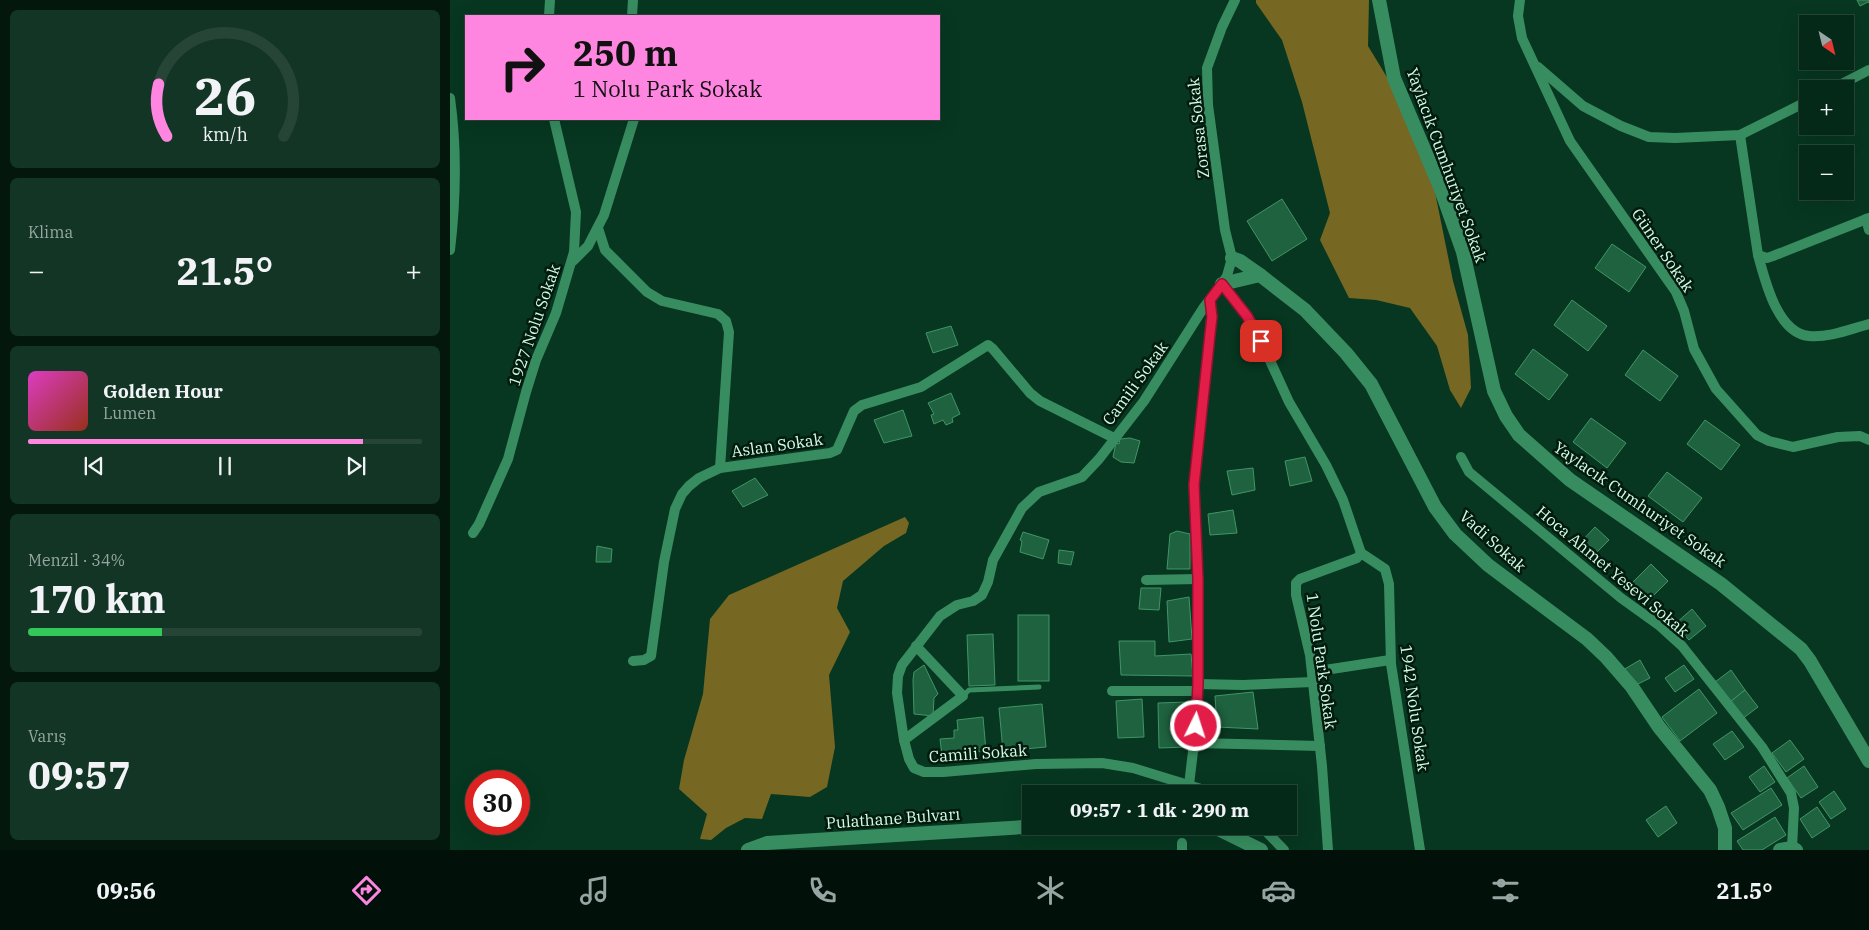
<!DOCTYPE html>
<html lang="tr">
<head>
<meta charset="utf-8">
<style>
  body { margin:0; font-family:"IBM Plex Serif",serif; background:#133525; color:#f1f3f6; height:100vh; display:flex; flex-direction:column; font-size:19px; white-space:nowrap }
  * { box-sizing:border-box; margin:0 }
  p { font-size:16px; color:#97a6a2 }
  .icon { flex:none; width:28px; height:28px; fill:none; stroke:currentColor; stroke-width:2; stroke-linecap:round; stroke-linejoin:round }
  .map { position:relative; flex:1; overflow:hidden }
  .side { display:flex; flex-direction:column; gap:10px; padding:10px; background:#03170d; width:450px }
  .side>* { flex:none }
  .hud { position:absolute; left:15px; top:15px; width:475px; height:105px; border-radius:0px; box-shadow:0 5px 20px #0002,0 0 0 1px #264537; background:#fe86e1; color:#111; overflow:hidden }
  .needle { width:32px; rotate:145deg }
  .controls { position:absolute; left:1349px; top:15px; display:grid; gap:10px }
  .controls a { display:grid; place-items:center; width:55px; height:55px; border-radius:0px; background:#052918; box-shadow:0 5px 20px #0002,0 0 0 1px #264537; font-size:25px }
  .speed { position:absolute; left:15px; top:770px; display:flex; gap:10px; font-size:25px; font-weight:700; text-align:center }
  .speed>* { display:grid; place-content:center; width:65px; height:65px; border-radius:50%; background:#052918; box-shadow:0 5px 20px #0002,0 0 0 1px #264537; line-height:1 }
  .speed .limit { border:8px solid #d22; background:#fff; color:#111 }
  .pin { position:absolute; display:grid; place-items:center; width:42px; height:42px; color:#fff; margin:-21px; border-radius:10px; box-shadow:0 2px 8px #0006 }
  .me { position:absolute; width:55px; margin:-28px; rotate:4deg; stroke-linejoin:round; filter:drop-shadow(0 0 4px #0008) }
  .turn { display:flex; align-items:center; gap:18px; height:105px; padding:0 25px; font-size:22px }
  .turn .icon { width:65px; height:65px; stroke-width:2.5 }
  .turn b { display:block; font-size:35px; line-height:42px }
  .big { font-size:38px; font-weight:700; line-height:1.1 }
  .side .tile { flex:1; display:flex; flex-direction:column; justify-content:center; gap:8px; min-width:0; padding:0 18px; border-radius:8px; background:#133525 }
  .side .dial { align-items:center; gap:0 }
  .dial svg { height:130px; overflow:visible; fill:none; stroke:#264537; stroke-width:7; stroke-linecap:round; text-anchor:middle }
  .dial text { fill:#f1f3f6; stroke:none }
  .song { display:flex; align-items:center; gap:15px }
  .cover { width:60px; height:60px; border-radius:8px; background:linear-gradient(135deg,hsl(310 70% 55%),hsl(10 70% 35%)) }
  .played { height:5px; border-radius:2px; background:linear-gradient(90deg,#fe86e1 85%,#264537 85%) }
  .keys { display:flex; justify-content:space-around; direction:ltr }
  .heat { display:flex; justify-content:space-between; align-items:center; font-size:28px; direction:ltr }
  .charge { height:8px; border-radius:4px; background:linear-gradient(90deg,#34c759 34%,#264537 0) }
  .trip { position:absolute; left:572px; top:785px; width:275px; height:50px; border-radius:0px; background:#052918; box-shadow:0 5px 20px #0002,0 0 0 1px #264537; font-weight:700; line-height:50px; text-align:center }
  .dock { display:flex; height:80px; justify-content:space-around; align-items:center; background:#02100a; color:#97a6a2 }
  .dock .icon { width:35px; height:35px }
  .dock .active { color:#fe86e1 }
  .dock b { font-size:22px; color:#f1f3f6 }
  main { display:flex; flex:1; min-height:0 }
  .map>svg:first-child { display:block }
  .forest { fill:#766723 }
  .building { fill:#1e623f; stroke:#419567 }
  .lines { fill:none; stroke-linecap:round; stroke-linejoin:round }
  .lane { stroke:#388d60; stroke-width:5 }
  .street { stroke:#388d60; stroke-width:10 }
  .secondary { stroke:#388d60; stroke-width:14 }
  .route-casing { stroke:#92132f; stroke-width:12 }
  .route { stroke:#e11d48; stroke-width:9 }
  .labels { text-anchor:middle; stroke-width:5; stroke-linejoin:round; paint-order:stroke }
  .street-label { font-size:16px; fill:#d4fde3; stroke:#021b0e }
</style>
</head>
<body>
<main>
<section class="side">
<div class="tile dial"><svg viewBox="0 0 100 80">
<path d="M14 69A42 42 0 1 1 86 69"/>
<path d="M14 69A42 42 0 0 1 9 37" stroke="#fe86e1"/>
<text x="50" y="56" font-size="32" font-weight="700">26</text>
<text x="50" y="72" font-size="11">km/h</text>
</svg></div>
<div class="tile"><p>Klima</p>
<div class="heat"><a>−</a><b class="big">21.5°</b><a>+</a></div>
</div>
<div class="tile">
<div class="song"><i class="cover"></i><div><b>Golden Hour</b><p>Lumen</p></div></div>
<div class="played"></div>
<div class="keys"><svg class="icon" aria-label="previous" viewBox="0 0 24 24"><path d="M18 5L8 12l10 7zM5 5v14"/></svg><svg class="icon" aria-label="pause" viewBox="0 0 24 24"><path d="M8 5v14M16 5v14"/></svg><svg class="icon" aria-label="next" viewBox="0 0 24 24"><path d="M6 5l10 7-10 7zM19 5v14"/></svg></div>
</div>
<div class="tile"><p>Menzil · 34%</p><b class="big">170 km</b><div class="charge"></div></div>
<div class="tile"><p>Varış</p><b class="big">09:57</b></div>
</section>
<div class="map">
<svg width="1419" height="850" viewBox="0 0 1419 850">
  <rect width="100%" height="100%" fill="#073720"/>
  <g class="forest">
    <polygon points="806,0 919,0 918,46 974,138 1003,281 1018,335 1021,388 1011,408 1000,390 987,346 960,308 926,300 899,298 870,240 880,213 852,102 832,40 806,3"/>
    <polygon points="455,517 459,523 456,533 434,546 393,581 387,608 400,632 379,675 385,747 377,787 360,797 321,794 312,819 295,818 276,828 261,840 250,839 257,814 229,789 234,760 253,694 260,619 279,595"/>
  </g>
  <g class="building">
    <polygon points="1407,0 1419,0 1419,3 1418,2 1410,6"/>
    <polygon points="832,199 857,239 822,261 797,221"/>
    <polygon points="1162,244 1196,267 1179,292 1145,268"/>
    <polygon points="1122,300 1157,326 1138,351 1104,325"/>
    <polygon points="501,326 508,345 483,353 476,333"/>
    <polygon points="1083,349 1118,375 1099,400 1065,374"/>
    <polygon points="1193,350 1228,376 1210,401 1175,375"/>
    <polygon points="501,393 510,414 502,418 503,422 496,425 493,420 484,424 481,415 484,414 478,403"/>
    <polygon points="453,410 462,436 434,443 424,420"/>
    <polygon points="1141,418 1176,443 1157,468 1123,442"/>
    <polygon points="1255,420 1290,445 1271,470 1237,444"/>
    <polygon points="680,438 690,441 684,463 671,462 663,457 666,443 669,444 670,439"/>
    <polygon points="855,457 862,481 840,486 835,461"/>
    <polygon points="803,468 805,490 782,495 777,471"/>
    <polygon points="1217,472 1252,498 1233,522 1198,496"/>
    <polygon points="305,478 318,495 293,507 282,491"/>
    <polygon points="783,510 787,533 760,535 758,514"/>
    <polygon points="1145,527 1159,540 1142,557 1129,544"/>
    <polygon points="727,531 740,534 740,569 717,569 720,534"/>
    <polygon points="573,532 599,540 593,559 570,552 572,541 570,540"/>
    <polygon points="147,546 162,549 161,562 146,562"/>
    <polygon points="609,550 624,552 621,565 608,563"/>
    <polygon points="1201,564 1218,581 1194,605 1177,588"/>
    <polygon points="691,588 711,588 709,610 689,609"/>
    <polygon points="739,597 742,639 719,642 717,601"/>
    <polygon points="1242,609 1256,626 1239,640 1225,624"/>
    <rect x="568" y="615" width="31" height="66"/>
    <polygon points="543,634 545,685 519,686 517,635"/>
    <polygon points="669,641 705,641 705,656 741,654 743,676 671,675"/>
    <polygon points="1190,660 1200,678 1182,687 1173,670"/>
    <polygon points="474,665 488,694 484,698 483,716 464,714 463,680 464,672"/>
    <polygon points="1234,665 1244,679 1225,692 1215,678"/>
    <polygon points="1281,670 1295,690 1280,702 1265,682"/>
    <polygon points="1249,689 1267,713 1230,741 1212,717"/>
    <polygon points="1295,690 1308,707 1292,719 1280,702"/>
    <polygon points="803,692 808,729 767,727 765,696"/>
    <polygon points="692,699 694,737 668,738 666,701"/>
    <polygon points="737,702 738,747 709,748 708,703"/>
    <polygon points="592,704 596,747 553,751 549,708"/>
    <polygon points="533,717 536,751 492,755 490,739 504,738 504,730 508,730 507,720"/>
    <polygon points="1282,731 1294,747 1275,760 1263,744"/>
    <polygon points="1340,740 1354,759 1336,772 1322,753"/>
    <polygon points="1314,766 1325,782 1310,792 1299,777"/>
    <polygon points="1354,766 1368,787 1351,798 1337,778"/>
    <polygon points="1321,788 1332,805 1293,830 1281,813"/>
    <polygon points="1384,791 1396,809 1381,819 1369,802"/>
    <polygon points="1216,806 1227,823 1208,837 1196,820"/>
    <polygon points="1367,807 1380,826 1362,838 1350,819"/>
    <polygon points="1325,817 1336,835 1312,850 1293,850 1287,841"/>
  </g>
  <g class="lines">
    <polyline class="lane" points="513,696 519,690 589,687"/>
    <g class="street">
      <polyline points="1070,0 1068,16 1072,38 1120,141 1226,292 1234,311 1244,349 1266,389 1307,435 1319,441 1343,447 1388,437 1410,436 1419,440"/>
      <polyline points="99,16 100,0"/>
      <polyline points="182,16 183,0"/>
      <polyline points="1088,67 1133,106 1171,126 1199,137 1225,138 1290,135 1358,101"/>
      <polyline points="1382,89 1419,70"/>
      <path d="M0,98C7,148 6,199 0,250"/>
      <polyline points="1290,135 1308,255 1317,258 1323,256 1419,218"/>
      <polyline points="1416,219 1419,230"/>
      <polyline points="148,228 155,250 197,292 212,301 268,314 276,321 279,332 270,468"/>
      <path d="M1308,255C1315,280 1327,333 1359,336C1379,338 1400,329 1419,324"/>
      <polyline points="123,261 138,246 154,215 184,119"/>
      <polyline points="772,284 797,316 811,341 839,402 876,465 893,500 911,553 907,558 850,579 846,583 846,595 860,655 872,766 878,850"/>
      <polyline points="1011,457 1019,472 1171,598 1210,626 1232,646 1312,747 1341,793 1344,808 1342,848"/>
      <polyline points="23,533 29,524 58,459 76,392 86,360 106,313 124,252 126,212 104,119"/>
      <polyline points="911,553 935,569 939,584 941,664 970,850"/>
      <polyline points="696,580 748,579"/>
      <polyline points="183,661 194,660 201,656 214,562 225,509 232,494 239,486 249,478 270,468 380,453 387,450 404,411 412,405 471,387 538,345 543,349 580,393 590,401 664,438"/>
      <polyline points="862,672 940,660"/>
      <polyline points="748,684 793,685 863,682"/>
      <polyline points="662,691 748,691"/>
      <polyline points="454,740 513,696 466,646"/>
      <polyline points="744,743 870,746"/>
      <polyline points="739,785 744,743 748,684 748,579 744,485 760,334 761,317 760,300"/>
      <polyline points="759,794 748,788 683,768 652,763 586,764 493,772 474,772 464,768 459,759 454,740 447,693 448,676 452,665 490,616 507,605 523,601 532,595 538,582 543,560 572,508 589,492 632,477 649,459 694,401 754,307 772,284 777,276 782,258 775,230 758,105 757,68 772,27 785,0"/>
      <polyline points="811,826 834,850"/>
      <polyline points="732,850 732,843"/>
    </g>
    <g class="secondary">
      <polyline points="929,0 944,78 990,187 1013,252 1044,391 1056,416 1069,435 1120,480 1271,584 1351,649 1360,661 1419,761"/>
      <polyline points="782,258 790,261 810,275 855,310 896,353 921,384 985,507 1005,534 1038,565 1137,639 1156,657 1182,687 1209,727 1260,790 1268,807 1275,828 1275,850"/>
      <polyline points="772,284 810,275"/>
      <polyline points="762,826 811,850"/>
      <polyline points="298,850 317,843 591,826"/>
      <polyline points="1330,850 1342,848 1346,850"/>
    </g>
  </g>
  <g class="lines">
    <g class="route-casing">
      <polyline id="route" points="746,726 748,684 748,579 744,485 760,334 762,317 760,300 772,284 797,316 811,341"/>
    </g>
    <use href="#route" class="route"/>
  </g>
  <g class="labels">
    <g class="street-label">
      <text transform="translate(748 128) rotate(-96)" y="6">Zorasa Sokak</text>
      <text transform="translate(997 165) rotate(70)" y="6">Yaylacık Cumhuriyet Sokak</text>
      <text transform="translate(1213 250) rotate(56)" y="6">Güner Sokak</text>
      <text transform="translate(84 325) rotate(-71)" y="6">1927 Nolu Sokak</text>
      <text transform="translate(685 383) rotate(-54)" y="6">Camili Sokak</text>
      <text transform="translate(327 445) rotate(-8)" y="6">Aslan Sokak</text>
      <text transform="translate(1190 504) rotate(35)" y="6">Yaylacık Cumhuriyet Sokak</text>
      <text transform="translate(1043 541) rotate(42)" y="6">Vadi Sokak</text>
      <text transform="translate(1163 571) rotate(40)" y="6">Hoca Ahmet Yesevi Sokak</text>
      <text transform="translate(872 661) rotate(82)" y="6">1 Nolu Park Sokak</text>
      <text transform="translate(965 708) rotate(82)" y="6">1942 Nolu Sokak</text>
      <text transform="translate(528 753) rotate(-4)" y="6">Camili Sokak</text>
      <text transform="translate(443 818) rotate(-4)" y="6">Pulathane Bulvarı</text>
    </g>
  </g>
</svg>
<div class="controls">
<a><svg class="needle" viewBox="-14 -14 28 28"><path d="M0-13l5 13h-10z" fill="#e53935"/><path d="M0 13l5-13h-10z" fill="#97a6a2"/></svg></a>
<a>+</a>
<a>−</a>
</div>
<div class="speed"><div class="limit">30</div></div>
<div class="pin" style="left:811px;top:341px;background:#d93025"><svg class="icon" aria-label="arrive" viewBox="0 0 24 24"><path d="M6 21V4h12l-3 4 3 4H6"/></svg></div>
<svg class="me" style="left:746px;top:726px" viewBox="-20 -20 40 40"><circle r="17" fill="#e11d48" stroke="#fff" stroke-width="3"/><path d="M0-11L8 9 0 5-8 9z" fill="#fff"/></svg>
<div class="trip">09:57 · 1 dk · 290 m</div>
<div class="hud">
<div class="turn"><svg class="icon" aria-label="right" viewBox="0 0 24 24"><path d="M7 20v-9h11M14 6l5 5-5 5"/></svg><div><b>250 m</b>1 Nolu Park Sokak</div></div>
</div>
</div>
</main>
<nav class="dock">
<b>09:56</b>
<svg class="icon active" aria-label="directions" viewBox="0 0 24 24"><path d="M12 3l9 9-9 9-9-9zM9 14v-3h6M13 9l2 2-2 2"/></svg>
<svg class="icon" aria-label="music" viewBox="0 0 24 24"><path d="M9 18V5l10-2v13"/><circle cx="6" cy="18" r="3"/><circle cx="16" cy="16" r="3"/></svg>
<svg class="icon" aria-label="phone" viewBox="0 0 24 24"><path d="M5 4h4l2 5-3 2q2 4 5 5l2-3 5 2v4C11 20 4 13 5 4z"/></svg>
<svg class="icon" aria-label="climate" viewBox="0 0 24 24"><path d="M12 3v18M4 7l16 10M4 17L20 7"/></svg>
<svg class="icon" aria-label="car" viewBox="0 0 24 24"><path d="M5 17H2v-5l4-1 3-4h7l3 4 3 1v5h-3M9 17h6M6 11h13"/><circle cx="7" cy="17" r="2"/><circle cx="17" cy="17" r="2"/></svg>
<svg class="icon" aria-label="filters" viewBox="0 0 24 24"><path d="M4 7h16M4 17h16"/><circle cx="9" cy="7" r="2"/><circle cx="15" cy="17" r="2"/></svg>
<b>21.5°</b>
</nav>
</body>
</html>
